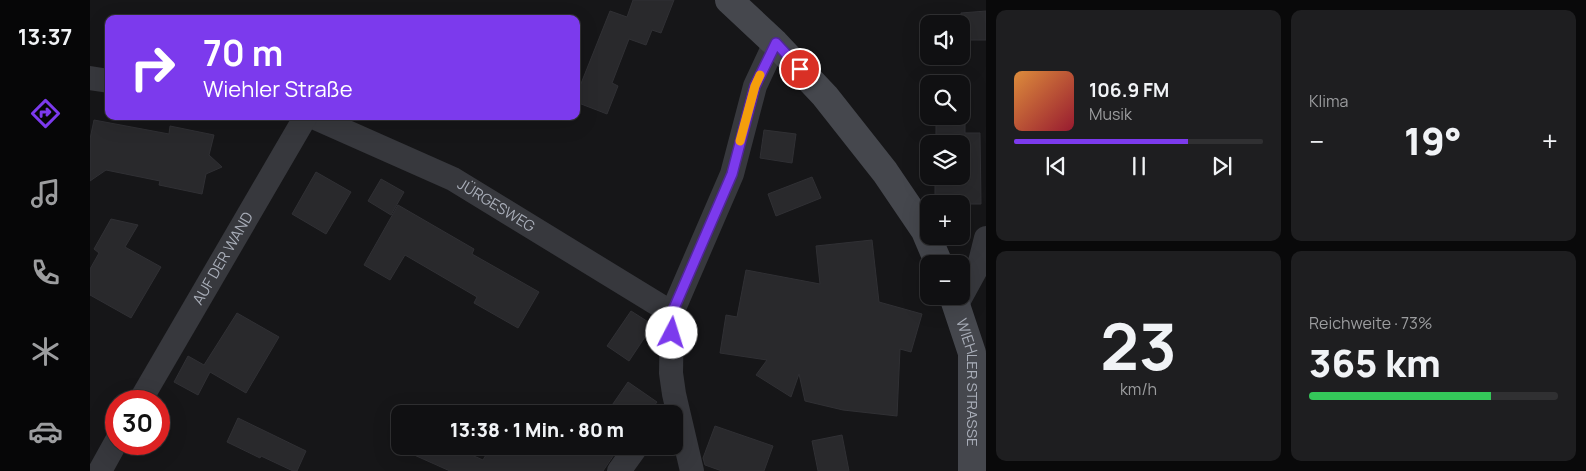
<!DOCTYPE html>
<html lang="de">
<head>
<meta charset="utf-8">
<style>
  body { margin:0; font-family:Manrope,sans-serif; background:#1e1e20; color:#f1f3f6; height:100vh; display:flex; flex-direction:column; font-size:19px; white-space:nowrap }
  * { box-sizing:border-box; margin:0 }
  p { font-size:16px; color:#9c9d9f }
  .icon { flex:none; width:28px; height:28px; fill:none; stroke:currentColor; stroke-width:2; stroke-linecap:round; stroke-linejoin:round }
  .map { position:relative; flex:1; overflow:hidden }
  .details { display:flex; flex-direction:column; gap:10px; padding:10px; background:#09090a; width:600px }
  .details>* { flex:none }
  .guide { position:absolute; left:15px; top:15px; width:475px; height:105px; border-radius:10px; box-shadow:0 5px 20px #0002,0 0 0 1px #303032; background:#7c3aed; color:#fff; overflow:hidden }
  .tools { position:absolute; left:830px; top:15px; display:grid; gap:10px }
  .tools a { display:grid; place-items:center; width:50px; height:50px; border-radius:10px; background:#101012; box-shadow:0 5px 20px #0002,0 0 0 1px #303032; font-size:25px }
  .speed { position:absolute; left:15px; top:390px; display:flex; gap:10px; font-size:25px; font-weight:700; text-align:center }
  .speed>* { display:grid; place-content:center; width:65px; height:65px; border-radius:50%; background:#101012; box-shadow:0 5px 20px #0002,0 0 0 1px #303032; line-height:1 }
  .speed .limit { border:8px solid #d22; background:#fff; color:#111 }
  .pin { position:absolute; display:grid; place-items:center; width:42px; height:42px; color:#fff; margin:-21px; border:2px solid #fff; border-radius:50%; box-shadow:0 1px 5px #0007 }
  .me { position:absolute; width:55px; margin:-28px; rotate:5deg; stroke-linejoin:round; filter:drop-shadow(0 0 4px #0008) }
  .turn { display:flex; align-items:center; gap:18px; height:105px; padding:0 15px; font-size:22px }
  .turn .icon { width:65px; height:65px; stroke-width:2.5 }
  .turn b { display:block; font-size:35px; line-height:42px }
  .big { font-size:38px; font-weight:800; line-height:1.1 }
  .details .widget { flex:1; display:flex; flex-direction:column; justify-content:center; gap:8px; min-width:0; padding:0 18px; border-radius:10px; background:#1e1e20 }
  .details .dial { align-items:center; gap:0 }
  .dial b { font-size:65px; line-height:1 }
  .song { display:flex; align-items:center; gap:15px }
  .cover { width:60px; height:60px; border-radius:8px; background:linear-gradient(135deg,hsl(30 70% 55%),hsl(350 70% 35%)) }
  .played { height:5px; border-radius:2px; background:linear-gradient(90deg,#7c3aed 70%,#303032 70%) }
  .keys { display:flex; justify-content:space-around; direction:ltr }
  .heat { display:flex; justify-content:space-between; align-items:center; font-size:28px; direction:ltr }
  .charge { height:8px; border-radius:4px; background:linear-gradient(90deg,#34c759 73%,#303032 0) }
  .details .tiles { flex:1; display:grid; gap:10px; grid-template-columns:repeat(2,1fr) }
  .trip { position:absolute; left:301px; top:405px; width:292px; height:50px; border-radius:10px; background:#101012; box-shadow:0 5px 20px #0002,0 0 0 1px #303032; font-weight:800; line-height:50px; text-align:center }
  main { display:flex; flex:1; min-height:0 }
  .tabs { display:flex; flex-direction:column; width:90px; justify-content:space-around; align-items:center; background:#060607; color:#9c9d9f }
  .tabs .icon { width:35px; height:35px }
  .tabs .selected { color:#7c3aed }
  .tabs b { font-size:22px; color:#f1f3f6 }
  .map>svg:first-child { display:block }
  .building { fill:#29292c; stroke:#303034 }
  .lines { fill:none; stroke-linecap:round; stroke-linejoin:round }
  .minor { stroke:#37383d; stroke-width:24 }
  .secondary { stroke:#45474d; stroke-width:28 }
  .route-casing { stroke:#51269a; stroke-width:12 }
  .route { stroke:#7c3aed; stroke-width:9 }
  .slow { stroke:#f59e0b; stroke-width:9 }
  .labels { text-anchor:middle; stroke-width:5; stroke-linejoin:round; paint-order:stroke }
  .street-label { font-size:15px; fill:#a8adb8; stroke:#111113 }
</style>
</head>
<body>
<main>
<nav class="tabs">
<b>13:37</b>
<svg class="icon selected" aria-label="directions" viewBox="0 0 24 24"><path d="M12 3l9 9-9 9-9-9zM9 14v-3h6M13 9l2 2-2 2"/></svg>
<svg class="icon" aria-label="music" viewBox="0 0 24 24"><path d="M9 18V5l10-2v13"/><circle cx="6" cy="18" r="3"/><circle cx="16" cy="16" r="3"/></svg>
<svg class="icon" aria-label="phone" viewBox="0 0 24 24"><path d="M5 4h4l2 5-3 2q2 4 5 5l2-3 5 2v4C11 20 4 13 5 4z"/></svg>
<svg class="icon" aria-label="climate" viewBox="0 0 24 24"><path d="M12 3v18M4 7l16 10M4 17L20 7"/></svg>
<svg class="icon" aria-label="car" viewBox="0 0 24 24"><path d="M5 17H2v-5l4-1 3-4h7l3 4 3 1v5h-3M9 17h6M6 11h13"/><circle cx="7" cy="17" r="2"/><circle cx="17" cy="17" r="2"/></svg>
</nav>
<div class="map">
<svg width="896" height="471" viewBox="0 0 896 471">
  <rect width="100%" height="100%" fill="#161618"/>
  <g class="building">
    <polygon points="543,0 584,0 571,33 562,30 556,45 539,39 522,83 528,86 517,114 486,102 486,96 520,11 537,17"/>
    <polygon points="896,11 896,40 871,40 871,13"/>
    <polygon points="846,116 875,116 875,133 890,133 891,204 845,204 845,176 871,176 871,144 846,144"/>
    <polygon points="4,120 79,134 80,126 124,135 119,155 132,167 116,174 112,194 69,185 70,181 16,170 0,181 0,139"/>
    <polygon points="674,130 706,134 702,163 670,158"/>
    <polygon points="226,172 261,192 236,234 202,214"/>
    <polygon points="722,177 731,198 686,216 678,194"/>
    <polygon points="291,179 314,192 301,215 278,201"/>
    <polygon points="308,205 384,249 382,254 449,292 428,328 384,303 387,297 315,255 300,280 274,265"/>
    <polygon points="21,219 48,225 35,247 71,267 41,318 0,295 0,269 9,253 4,249"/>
    <polygon points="782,240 789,302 832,314 821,352 810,349 807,416 753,410 715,401 709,374 701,397 666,375 677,360 630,353 636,315 647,317 656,270 730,284 726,246"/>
    <polygon points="541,311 563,325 539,361 517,346"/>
    <polygon points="147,313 189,337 156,393 120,372 108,395 84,382 98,356 114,365"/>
    <polygon points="538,382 567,402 558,414 516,414"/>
    <polygon points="148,418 216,451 207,471 203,471 171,456 170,458 137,442"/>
    <polygon points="625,426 683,446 674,471 632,471 615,465 613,458"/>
    <polygon points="752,435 759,471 728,471 722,441"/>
    <polygon points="304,446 361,446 393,460 401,446 530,446 513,471 360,471"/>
  </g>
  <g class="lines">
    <g class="minor">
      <polyline points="0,78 19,81"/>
      <path id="s1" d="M221,116L363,179L582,313"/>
      <polyline points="867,304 890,262 896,238"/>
      <path id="s2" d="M50,401L216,116"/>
      <polyline points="10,471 26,442"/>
      <polyline points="529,471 547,446"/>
      <polyline points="602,471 584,394 581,373 582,313 642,174 665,86 685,43"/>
    </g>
    <g class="secondary">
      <polyline points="639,0 685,43 735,96 795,172 835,231 849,264"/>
      <path id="s3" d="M863,296L882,353V471"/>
    </g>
  </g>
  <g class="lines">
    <g class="route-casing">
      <polyline id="route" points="582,333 582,313 642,174 665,86 686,43 710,69"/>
    </g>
    <use href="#route" class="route"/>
    <polyline class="slow" points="650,141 665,86 670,75"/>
  </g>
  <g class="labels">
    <g class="street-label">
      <text dy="5" stroke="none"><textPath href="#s1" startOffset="206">JÜRGESWEG</textPath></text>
      <text dy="5" stroke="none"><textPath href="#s2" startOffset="165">AUF DER WAND</textPath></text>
      <text dy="5" stroke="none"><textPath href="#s3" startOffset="89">WIEHLER STRASSE</textPath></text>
    </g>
  </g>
</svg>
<div class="tools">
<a><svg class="icon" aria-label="sound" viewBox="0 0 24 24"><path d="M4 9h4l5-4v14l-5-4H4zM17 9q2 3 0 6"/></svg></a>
<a><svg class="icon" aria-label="search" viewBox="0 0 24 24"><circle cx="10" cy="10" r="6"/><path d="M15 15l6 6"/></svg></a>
<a><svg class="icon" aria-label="layers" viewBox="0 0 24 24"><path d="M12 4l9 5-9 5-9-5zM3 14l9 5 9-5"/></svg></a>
<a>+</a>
<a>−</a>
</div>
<div class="speed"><div class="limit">30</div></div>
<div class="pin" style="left:710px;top:69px;background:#d93025"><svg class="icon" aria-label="arrive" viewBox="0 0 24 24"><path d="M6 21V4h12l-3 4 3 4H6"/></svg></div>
<svg class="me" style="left:582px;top:333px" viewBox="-20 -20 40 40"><circle r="19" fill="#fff"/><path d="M0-13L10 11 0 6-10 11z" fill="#7c3aed"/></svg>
<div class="trip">13:38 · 1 Min. · 80 m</div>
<div class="guide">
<div class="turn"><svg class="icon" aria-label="right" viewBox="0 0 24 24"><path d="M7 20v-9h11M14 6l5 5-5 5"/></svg><div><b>70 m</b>Wiehler Straße</div></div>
</div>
</div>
<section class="details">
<div class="tiles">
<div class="widget">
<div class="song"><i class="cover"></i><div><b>106.9 FM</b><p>Musik</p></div></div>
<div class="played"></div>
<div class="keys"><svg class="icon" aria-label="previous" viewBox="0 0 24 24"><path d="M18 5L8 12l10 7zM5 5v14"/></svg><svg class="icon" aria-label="pause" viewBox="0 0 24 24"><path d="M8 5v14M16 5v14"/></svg><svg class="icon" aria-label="next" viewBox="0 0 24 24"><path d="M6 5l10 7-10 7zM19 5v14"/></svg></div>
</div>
<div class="widget"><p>Klima</p>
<div class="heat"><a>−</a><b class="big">19°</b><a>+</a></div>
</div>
<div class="widget dial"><b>23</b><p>km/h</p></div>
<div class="widget"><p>Reichweite · 73%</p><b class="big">365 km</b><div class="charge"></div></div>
</div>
</section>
</main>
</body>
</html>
